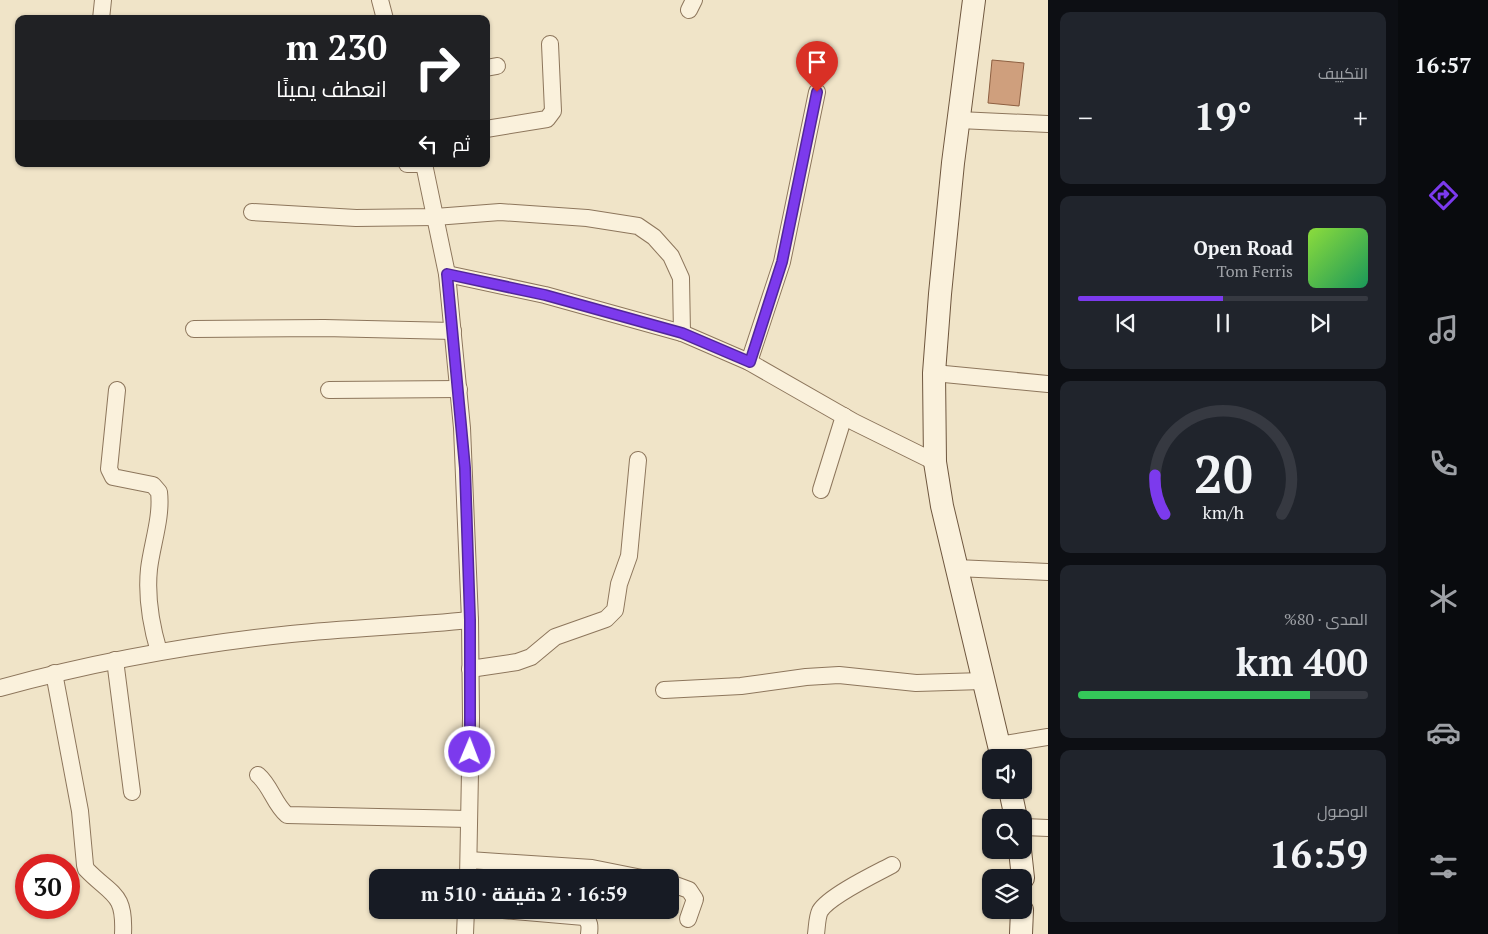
<!DOCTYPE html>
<html lang="ar">
<head>
<meta charset="utf-8">
<style>
  body { margin:0; font-family:"PT Serif",Cairo,serif; background:#20242c; color:#f1f3f6; direction:rtl; height:100vh; display:flex; flex-direction:column; font-size:19px; white-space:nowrap }
  * { box-sizing:border-box; margin:0 }
  p { font-size:16px; color:#9ea1a6 }
  .icon { flex:none; width:28px; height:28px; fill:none; stroke:currentColor; stroke-width:2; stroke-linecap:round; stroke-linejoin:round }
  .map { position:relative; flex:1; overflow:hidden; direction:ltr }
  .panel { display:flex; flex-direction:column; gap:12px; padding:12px; background:#0d0f14; width:350px }
  .panel>* { flex:none }
  .hud { position:absolute; left:15px; top:15px; width:475px; height:152px; border-radius:10px; box-shadow:0 1px 4px #0004; direction:rtl; background:#202124; color:#fff; overflow:hidden }
  .fabs { position:absolute; left:982px; top:749px; display:grid; gap:10px }
  .fabs a { display:grid; place-items:center; width:50px; height:50px; border-radius:10px; background:#171b24; box-shadow:0 1px 4px #0004; font-size:25px }
  .speed { position:absolute; left:15px; top:854px; display:flex; gap:10px; font-size:25px; font-weight:700; text-align:center }
  .speed>* { display:grid; place-content:center; width:65px; height:65px; border-radius:50%; background:#171b24; box-shadow:0 1px 4px #0004; line-height:1 }
  .speed .limit { border:8px solid #d22; background:#fff; color:#111 }
  .pin { position:absolute; display:grid; place-items:center; width:42px; height:42px; color:#fff; margin:-51px -21px; border-radius:50% 50% 50% 0; rotate:-45deg; box-shadow:0 0 5px #0007 }
  .pin .icon { rotate:45deg }
  .me { position:absolute; width:55px; margin:-28px; rotate:1deg; stroke-linejoin:round; filter:drop-shadow(0 0 4px #0008) }
  .turn { display:flex; align-items:center; gap:18px; height:105px; padding:0 20px; font-size:22px }
  .turn .icon { width:65px; height:65px; stroke-width:2.5 }
  .turn b { display:block; font-size:35px; line-height:42px }
  .then { display:flex; align-items:center; height:48px; padding:0 20px; background:#0003; gap:10px; font-size:19px }
  .big { font-size:38px; font-weight:700; line-height:1.1 }
  .panel .widget { flex:1; display:flex; flex-direction:column; justify-content:center; gap:8px; min-width:0; padding:0 18px; border-radius:10px; background:#20242c }
  .panel .dial { align-items:center; gap:0 }
  .dial svg { height:130px; overflow:visible; fill:none; stroke:#363941; stroke-width:7; stroke-linecap:round; text-anchor:middle }
  .dial text { fill:#f1f3f6; stroke:none }
  .song { display:flex; align-items:center; gap:15px }
  .cover { width:60px; height:60px; border-radius:8px; background:linear-gradient(135deg,hsl(90 70% 55%),hsl(150 70% 35%)) }
  .played { height:5px; border-radius:2px; background:linear-gradient(90deg,#7c3aed 50%,#363941 50%) }
  .keys { display:flex; justify-content:space-around; direction:ltr }
  .heat { display:flex; justify-content:space-between; align-items:center; font-size:28px; direction:ltr }
  .charge { height:8px; border-radius:4px; background:linear-gradient(90deg,#34c759 80%,#363941 0) }
  .trip { position:absolute; left:369px; top:869px; width:310px; height:50px; border-radius:10px; background:#171b24; box-shadow:0 1px 4px #0004; font-weight:700; line-height:50px; text-align:center; direction:rtl }
  main { display:flex; flex:1; min-height:0 }
  .dock { display:flex; flex-direction:column; width:90px; justify-content:space-around; align-items:center; background:#090b0e; color:#9ea1a6 }
  .dock .icon { width:35px; height:35px }
  .dock .selected { color:#7c3aed }
  .dock b { font-size:22px; color:#f1f3f6 }
  .map>svg:first-child { display:block }
  .building { fill:#cf9f7d; stroke:#8d5f41 }
  .lines { fill:none; stroke-linecap:round; stroke-linejoin:round }
  .minor-casing { stroke:#8d765c; stroke-width:18 }
  .secondary-casing { stroke:#6f573f; stroke-width:24 }
  .minor { stroke:#faf1dc; stroke-width:16 }
  .secondary { stroke:#faf1dc; stroke-width:22 }
  .route-casing { stroke:#51269a; stroke-width:12 }
  .route { stroke:#7c3aed; stroke-width:9 }
</style>
</head>
<body>
<main>
<nav class="dock">
<b>16:57</b>
<svg class="icon selected" aria-label="directions" viewBox="0 0 24 24"><path d="M12 3l9 9-9 9-9-9zM9 14v-3h6M13 9l2 2-2 2"/></svg>
<svg class="icon" aria-label="music" viewBox="0 0 24 24"><path d="M9 18V5l10-2v13"/><circle cx="6" cy="18" r="3"/><circle cx="16" cy="16" r="3"/></svg>
<svg class="icon" aria-label="phone" viewBox="0 0 24 24"><path d="M5 4h4l2 5-3 2q2 4 5 5l2-3 5 2v4C11 20 4 13 5 4z"/></svg>
<svg class="icon" aria-label="climate" viewBox="0 0 24 24"><path d="M12 3v18M4 7l16 10M4 17L20 7"/></svg>
<svg class="icon" aria-label="car" viewBox="0 0 24 24"><path d="M5 17H2v-5l4-1 3-4h7l3 4 3 1v5h-3M9 17h6M6 11h13"/><circle cx="7" cy="17" r="2"/><circle cx="17" cy="17" r="2"/></svg>
<svg class="icon" aria-label="filters" viewBox="0 0 24 24"><path d="M4 7h16M4 17h16"/><circle cx="9" cy="7" r="2"/><circle cx="15" cy="17" r="2"/></svg>
</nav>
<section class="panel">
<div class="widget"><p>التكييف</p>
<div class="heat"><a>−</a><b class="big">19°</b><a>+</a></div>
</div>
<div class="widget">
<div class="song"><i class="cover"></i><div><b>Open Road</b><p>Tom Ferris</p></div></div>
<div class="played"></div>
<div class="keys"><svg class="icon" aria-label="previous" viewBox="0 0 24 24"><path d="M18 5L8 12l10 7zM5 5v14"/></svg><svg class="icon" aria-label="pause" viewBox="0 0 24 24"><path d="M8 5v14M16 5v14"/></svg><svg class="icon" aria-label="next" viewBox="0 0 24 24"><path d="M6 5l10 7-10 7zM19 5v14"/></svg></div>
</div>
<div class="widget dial"><svg viewBox="0 0 100 80">
<path d="M14 69A42 42 0 1 1 86 69"/>
<path d="M14 69A42 42 0 0 1 8 45" stroke="#7c3aed"/>
<text x="50" y="56" font-size="32" font-weight="700">20</text>
<text x="50" y="72" font-size="11">km/h</text>
</svg></div>
<div class="widget"><p>المدى · 80%</p><b class="big">400 km</b><div class="charge"></div></div>
<div class="widget"><p>الوصول</p><b class="big">16:59</b></div>
</section>
<div class="map">
<svg width="1048" height="934" viewBox="0 0 1048 934">
  <rect width="100%" height="100%" fill="#f0e4c8"/>
  <polygon class="building" points="992,60 1024,63 1019,106 988,103"/>
  <g class="lines">
    <g class="minor-casing">
      <g id="minor">
        <polyline points="380,0 385,19"/>
        <polyline points="689,10 694,0"/>
        <polyline points="101,19 103,0"/>
        <polyline points="486,68 497,66"/>
        <polyline points="959,120 1048,124"/>
        <polyline points="486,129 547,119 553,111 550,44"/>
        <polyline points="407,164 424,164"/>
        <polyline points="424,164 447,274 462,428 470,620 471,718 468,878"/>
        <polyline points="252,212 356,218 435,217 500,212 587,218 638,226 654,237 671,256 681,278 682,333"/>
        <polyline points="447,274 545,295 682,333 749,362 854,422 935,462"/>
        <polyline points="194,329 324,328 453,331"/>
        <polyline points="749,362 782,262 817,92"/>
        <polyline points="934,373 1048,384"/>
        <path d="M117,390L109,469L113,477L153,485L159,492C162,517 152,544 149,569C146,598 151,625 159,652"/>
        <polyline points="329,390 459,389"/>
        <polyline points="821,490 844,416"/>
        <polyline points="956,568 1048,572"/>
        <polyline points="115,660 132,792"/>
        <polyline points="470,669 517,662 531,657 555,637 606,619 615,610 619,584 629,556 638,460"/>
        <path d="M54,673L80,811L85,865L86,869C112,896 125,892 123,934"/>
        <path d="M0,688C95,662 193,644 291,634C351,628 410,626 470,620"/>
        <polyline points="664,690 741,686 806,677 839,675 916,683 983,681"/>
        <polyline points="999,745 1048,737"/>
        <path d="M258,775C271,786 274,804 287,815L469,819"/>
        <polyline points="1024,827 1048,828"/>
        <polyline points="469,860 592,868 642,878"/>
        <polyline points="670,883 689,890 695,899 688,919"/>
        <path d="M503,910L584,917C590,922 590,926 589,934"/>
        <polyline points="465,934 466,910"/>
        <path d="M816,934C817,927 817,917 820,911C829,896 875,874 892,865"/>
      </g>
    </g>
    <g class="secondary-casing">
      <g id="secondary">
        <polyline points="974,0 953,163 940,294 934,373 935,462 942,506 1002,758"/>
        <polyline points="1010,790 1016,818"/>
        <polyline points="1020,850 1023,878"/>
        <polyline points="1021,934 1022,910"/>
      </g>
    </g>
    <use href="#minor" class="minor"/>
    <use href="#secondary" class="secondary"/>
  </g>
  <g class="lines">
    <g class="route-casing">
      <polyline id="route" points="470,752 470,620 465,468 447,274 545,295 682,333 750,362 782,262 817,92"/>
    </g>
    <use href="#route" class="route"/>
  </g>
</svg>
<div class="fabs">
<a><svg class="icon" aria-label="sound" viewBox="0 0 24 24"><path d="M4 9h4l5-4v14l-5-4H4zM17 9q2 3 0 6"/></svg></a>
<a><svg class="icon" aria-label="search" viewBox="0 0 24 24"><circle cx="10" cy="10" r="6"/><path d="M15 15l6 6"/></svg></a>
<a><svg class="icon" aria-label="layers" viewBox="0 0 24 24"><path d="M12 4l9 5-9 5-9-5zM3 14l9 5 9-5"/></svg></a>
</div>
<div class="speed"><div class="limit">30</div></div>
<div class="pin" style="left:817px;top:92px;background:#d93025"><svg class="icon" aria-label="arrive" viewBox="0 0 24 24"><path d="M6 21V4h12l-3 4 3 4H6"/></svg></div>
<svg class="me" style="left:470px;top:752px" viewBox="-20 -20 40 40"><circle r="17" fill="#7c3aed" stroke="#fff" stroke-width="3"/><path d="M0-11L8 9 0 5-8 9z" fill="#fff"/></svg>
<div class="trip">16:59 · 2 دقيقة · 510 m</div>
<div class="hud">
<div class="turn"><svg class="icon" aria-label="right" viewBox="0 0 24 24"><path d="M7 20v-9h11M14 6l5 5-5 5"/></svg><div><b>230 m</b>انعطف يمينًا</div></div>
<div class="then">ثم<svg class="icon" aria-label="left" viewBox="0 0 24 24"><path d="M17 20v-9H6M10 6l-5 5 5 5"/></svg></div>
</div>
</div>
</main>
</body>
</html>
